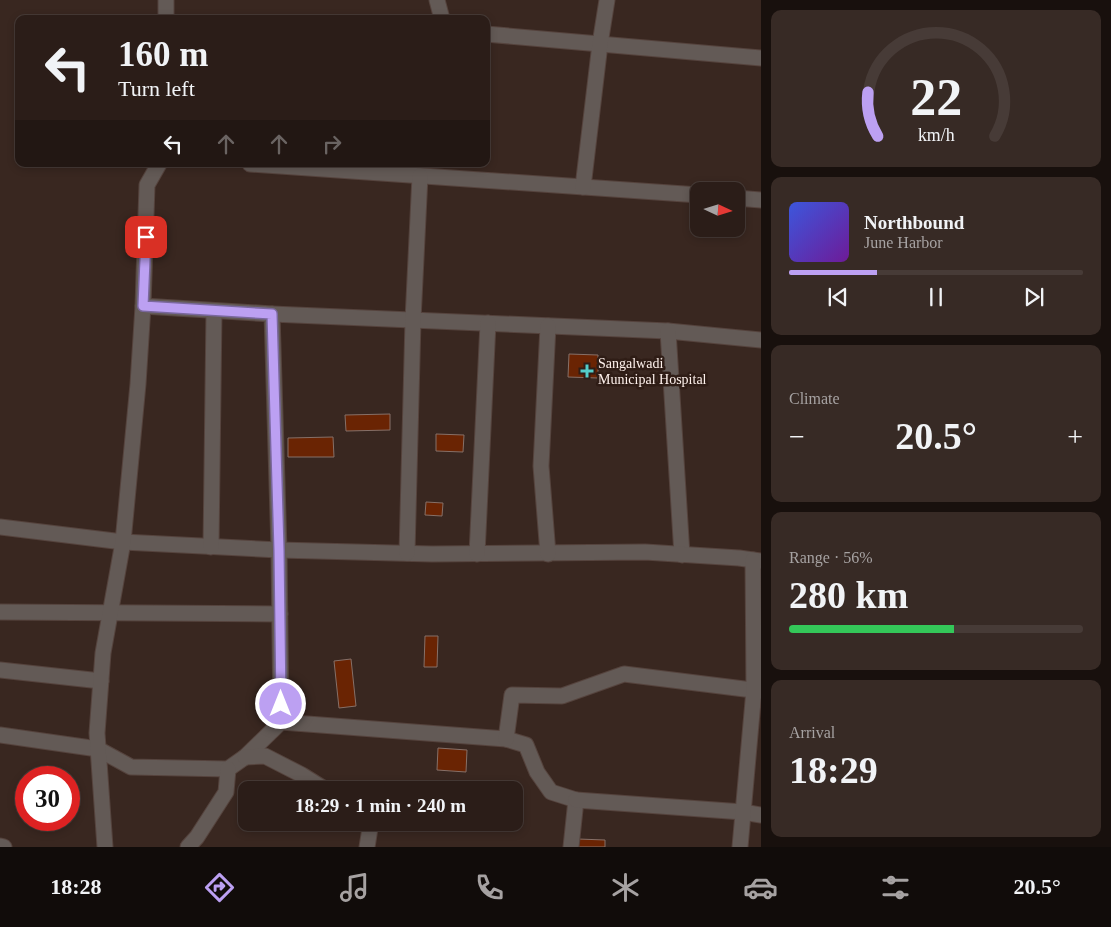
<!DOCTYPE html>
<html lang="en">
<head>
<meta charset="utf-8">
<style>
  body { margin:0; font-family:Georgia,serif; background:#372a25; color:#f1f3f6; height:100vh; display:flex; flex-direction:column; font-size:19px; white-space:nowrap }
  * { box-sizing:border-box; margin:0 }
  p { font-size:16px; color:#a6a2a2 }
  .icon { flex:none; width:28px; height:28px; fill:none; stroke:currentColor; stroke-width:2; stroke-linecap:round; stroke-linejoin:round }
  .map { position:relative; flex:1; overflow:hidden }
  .details { display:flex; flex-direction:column; gap:10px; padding:10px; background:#18100d; width:350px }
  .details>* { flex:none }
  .top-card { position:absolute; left:15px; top:15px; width:475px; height:152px; border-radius:10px; box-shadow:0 2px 8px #0003,0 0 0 1px #473b37; background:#2b1d18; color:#f1f3f6; overflow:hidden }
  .needle { width:32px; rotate:94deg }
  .controls { position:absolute; left:690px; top:182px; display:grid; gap:10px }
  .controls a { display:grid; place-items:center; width:55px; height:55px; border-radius:10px; background:#2b1d18; box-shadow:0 2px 8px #0003,0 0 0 1px #473b37; font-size:25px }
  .speed { position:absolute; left:15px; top:766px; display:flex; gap:10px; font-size:25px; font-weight:700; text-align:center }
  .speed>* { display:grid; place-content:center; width:65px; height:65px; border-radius:50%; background:#2b1d18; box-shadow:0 2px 8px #0003,0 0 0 1px #473b37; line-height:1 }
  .speed .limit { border:8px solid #d22; background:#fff; color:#111 }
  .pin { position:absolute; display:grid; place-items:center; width:42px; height:42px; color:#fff; margin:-21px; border-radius:10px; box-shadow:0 2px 8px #0006 }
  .me { position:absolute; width:55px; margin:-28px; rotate:0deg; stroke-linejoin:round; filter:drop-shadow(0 0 4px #0008) }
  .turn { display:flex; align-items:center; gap:18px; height:105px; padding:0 20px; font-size:22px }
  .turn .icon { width:65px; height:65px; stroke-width:2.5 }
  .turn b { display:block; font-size:35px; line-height:42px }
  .lanes { display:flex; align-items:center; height:48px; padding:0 20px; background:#0003; justify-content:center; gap:25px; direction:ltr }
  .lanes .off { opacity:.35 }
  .big { font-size:38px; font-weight:600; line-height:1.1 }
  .details .widget { flex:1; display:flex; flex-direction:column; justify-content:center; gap:8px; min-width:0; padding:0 18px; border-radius:10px; background:#372a25 }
  .details .dial { align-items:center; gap:0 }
  .dial svg { height:130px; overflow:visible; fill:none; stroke:#473b37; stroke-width:7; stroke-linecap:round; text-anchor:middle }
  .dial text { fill:#f1f3f6; stroke:none }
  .song { display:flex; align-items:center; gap:15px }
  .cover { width:60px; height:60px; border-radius:8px; background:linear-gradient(135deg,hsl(230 70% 55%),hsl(280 70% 35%)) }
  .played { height:5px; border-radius:2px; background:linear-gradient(90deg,#bca0f2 30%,#473b37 30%) }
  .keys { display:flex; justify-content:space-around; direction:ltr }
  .heat { display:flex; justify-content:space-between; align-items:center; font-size:28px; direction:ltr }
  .charge { height:8px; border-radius:4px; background:linear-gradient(90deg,#34c759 56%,#473b37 0) }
  .trip { position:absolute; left:238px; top:781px; width:285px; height:50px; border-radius:10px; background:#2b1d18; box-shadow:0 2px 8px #0003,0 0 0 1px #473b37; font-weight:600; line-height:50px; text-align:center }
  .tab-bar { display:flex; height:80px; justify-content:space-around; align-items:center; background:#110c0a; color:#a6a2a2 }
  .tab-bar .icon { width:35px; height:35px }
  .tab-bar .selected { color:#bca0f2 }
  .tab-bar b { font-size:22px; color:#f1f3f6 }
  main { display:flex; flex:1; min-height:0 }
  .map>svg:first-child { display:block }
  .building { fill:#6a2403; stroke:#867068 }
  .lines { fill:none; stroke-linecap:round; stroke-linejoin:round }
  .minor-casing { stroke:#55433d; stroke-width:17 }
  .minor { stroke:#635a56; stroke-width:15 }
  .route-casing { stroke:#7a689d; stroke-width:12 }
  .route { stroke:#bca0f2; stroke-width:9 }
  .poi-dot { fill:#54cdc9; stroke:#2f1d16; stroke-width:2 }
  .labels { text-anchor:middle; stroke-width:5; stroke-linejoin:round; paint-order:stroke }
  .poi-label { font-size:14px; fill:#fef1ec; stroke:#2f1d16; text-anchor:start }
</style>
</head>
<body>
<main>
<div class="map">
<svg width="761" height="847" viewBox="0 0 761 847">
  <rect width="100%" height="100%" fill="#392720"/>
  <g class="building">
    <polygon points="569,354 598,355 598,378 568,377"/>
    <polygon points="390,414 390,430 346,431 345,415"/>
    <polygon points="436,434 464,435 463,452 436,451"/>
    <polygon points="333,437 334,457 288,457 288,438"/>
    <polygon points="426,502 443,503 442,516 425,515"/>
    <polygon points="425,636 438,636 437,667 424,667"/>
    <polygon points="351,659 356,706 339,708 334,661"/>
    <polygon points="438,748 467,750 466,772 437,770"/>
    <polygon points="465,784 505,786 504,790 465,790"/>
    <polygon points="578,839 605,840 605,847 577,847"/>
  </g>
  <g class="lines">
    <g class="minor-casing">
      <g id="minor">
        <polyline points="437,0 442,19"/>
        <polyline points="166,19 166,0"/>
        <polyline points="486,34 761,58"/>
        <polyline points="250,164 699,195"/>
        <polyline points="583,187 600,44 607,0"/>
        <polyline points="736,198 761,200"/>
        <polyline points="143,306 272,314 279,550 281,722 506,739 526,745 537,772 551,792 576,800 571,847"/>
        <polyline points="272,314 668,331 761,340"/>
        <polyline points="668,331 682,555"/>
        <polyline points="0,527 123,542 279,550 432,554 645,552 739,558 761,561"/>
        <polyline points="211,547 214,311"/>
        <polyline points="407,553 413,320 420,176"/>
        <polyline points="477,554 488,323"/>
        <polyline points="548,554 541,466 548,326"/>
        <polyline points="0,612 280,614"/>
        <polyline points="0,670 101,681"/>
        <polyline points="0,735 98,749 131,767 228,769 245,757 281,722"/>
        <polyline points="506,739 512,695 562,696 624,674 761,691"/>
        <polyline points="245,757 265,756 302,775 326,790"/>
        <polyline points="576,800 743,812 761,815"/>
        <polyline points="0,846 4,847"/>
        <polyline points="105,847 97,733 103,653 123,542 138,384 143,306 147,185 159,164"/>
        <polyline points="188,847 197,837 226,792 228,769"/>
        <polyline points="367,847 371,822"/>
        <polyline points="740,847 754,690 753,560"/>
      </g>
    </g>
    <use href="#minor" class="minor"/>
  </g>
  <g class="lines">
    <g class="route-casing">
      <polyline id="route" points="146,237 143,306 272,314 279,550 281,704"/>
    </g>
    <use href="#route" class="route"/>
  </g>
  <path class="poi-dot" d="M584.5 363.5h5v5h5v5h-5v5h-5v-5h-5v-5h5z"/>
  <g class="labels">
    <g class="poi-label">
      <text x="598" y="368">Sangalwadi<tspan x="598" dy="16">Municipal Hospital</tspan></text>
    </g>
  </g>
</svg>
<div class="controls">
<a><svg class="needle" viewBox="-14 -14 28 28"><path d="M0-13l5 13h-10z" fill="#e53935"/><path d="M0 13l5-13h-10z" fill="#a6a2a2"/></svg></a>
</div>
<div class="speed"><div class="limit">30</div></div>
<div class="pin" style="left:146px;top:237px;background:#d93025"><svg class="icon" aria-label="arrive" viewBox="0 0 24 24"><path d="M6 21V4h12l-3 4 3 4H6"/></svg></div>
<svg class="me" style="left:281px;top:704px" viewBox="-20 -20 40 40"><circle r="17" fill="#bca0f2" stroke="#fff" stroke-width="3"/><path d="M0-11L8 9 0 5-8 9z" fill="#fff"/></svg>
<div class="trip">18:29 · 1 min · 240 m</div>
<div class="top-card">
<div class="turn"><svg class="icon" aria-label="left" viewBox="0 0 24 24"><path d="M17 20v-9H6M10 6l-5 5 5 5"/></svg><div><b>160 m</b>Turn left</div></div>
<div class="lanes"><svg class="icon" aria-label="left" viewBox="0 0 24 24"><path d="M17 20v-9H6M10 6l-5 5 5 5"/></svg><svg class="icon off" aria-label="ahead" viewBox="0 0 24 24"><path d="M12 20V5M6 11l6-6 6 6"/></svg><svg class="icon off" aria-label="ahead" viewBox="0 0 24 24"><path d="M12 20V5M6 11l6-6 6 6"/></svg><svg class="icon off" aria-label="right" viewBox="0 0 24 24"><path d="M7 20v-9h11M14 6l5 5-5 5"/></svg></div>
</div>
</div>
<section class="details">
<div class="widget dial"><svg viewBox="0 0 100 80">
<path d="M14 69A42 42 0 1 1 86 69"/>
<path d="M14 69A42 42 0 0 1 8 42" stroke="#bca0f2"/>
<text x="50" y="56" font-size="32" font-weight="700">22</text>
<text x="50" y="72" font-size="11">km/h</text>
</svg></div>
<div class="widget">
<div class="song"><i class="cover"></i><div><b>Northbound</b><p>June Harbor</p></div></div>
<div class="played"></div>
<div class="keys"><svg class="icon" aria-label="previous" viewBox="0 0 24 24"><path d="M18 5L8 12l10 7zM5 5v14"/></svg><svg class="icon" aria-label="pause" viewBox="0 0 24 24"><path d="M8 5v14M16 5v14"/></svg><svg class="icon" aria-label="next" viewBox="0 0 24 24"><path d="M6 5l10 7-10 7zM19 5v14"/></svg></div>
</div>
<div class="widget"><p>Climate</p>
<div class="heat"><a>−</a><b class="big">20.5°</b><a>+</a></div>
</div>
<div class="widget"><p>Range · 56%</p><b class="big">280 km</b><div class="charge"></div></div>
<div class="widget"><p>Arrival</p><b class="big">18:29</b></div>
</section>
</main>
<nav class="tab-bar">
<b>18:28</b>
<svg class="icon selected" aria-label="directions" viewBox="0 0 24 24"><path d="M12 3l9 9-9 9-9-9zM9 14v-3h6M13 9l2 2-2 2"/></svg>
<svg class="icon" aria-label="music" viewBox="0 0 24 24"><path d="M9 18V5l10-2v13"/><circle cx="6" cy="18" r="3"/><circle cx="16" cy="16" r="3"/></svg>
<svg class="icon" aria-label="phone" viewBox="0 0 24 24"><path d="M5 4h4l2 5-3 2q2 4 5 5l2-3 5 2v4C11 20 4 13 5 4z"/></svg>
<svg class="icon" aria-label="climate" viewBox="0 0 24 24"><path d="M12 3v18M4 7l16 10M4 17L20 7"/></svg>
<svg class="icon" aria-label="car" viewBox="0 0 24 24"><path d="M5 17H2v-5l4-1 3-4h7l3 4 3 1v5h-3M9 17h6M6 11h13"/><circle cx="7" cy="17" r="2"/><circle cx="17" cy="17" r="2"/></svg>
<svg class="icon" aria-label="filters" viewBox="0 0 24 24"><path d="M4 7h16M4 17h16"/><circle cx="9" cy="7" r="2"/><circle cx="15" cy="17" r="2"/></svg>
<b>20.5°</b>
</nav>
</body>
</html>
